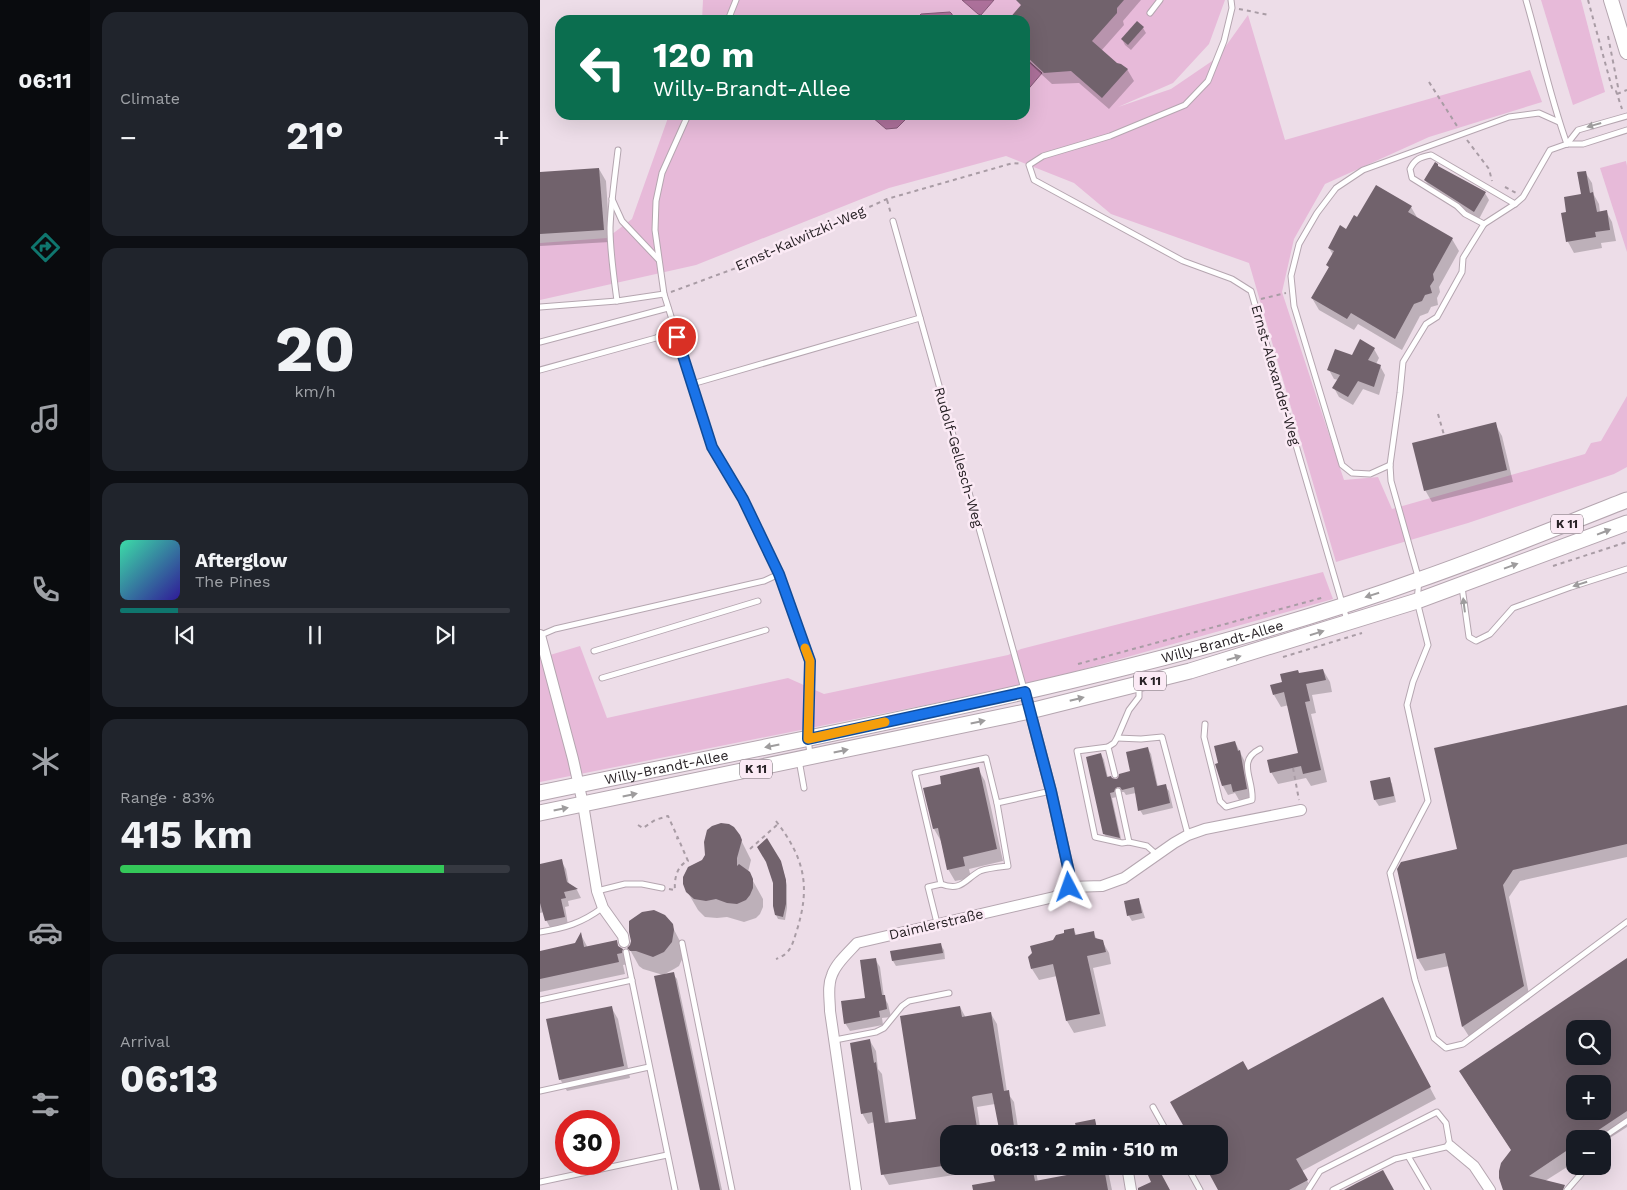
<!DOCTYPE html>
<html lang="en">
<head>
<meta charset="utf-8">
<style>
  body { margin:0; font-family:"Work Sans",sans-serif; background:#20242c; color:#f1f3f6; height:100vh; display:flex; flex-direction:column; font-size:19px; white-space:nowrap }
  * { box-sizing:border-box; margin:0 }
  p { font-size:16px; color:#9ea1a6 }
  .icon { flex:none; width:28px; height:28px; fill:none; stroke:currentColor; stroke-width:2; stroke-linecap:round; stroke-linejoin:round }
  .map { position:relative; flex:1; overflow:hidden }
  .panel { display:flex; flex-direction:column; gap:12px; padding:12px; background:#0d0f14; width:450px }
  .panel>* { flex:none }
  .guide { position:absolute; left:15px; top:15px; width:475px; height:105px; border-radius:15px; box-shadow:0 5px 20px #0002; background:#0b6e4f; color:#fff; overflow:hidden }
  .controls { position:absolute; left:1026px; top:1020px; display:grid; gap:10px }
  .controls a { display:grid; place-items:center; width:45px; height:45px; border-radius:10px; background:#171b24; box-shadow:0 5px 20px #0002; font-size:25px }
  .speed { position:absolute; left:15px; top:1110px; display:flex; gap:10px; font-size:25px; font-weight:700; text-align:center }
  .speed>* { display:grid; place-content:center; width:65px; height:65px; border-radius:50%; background:#171b24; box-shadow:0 5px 20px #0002; line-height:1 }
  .speed .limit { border:8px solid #d22; background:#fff; color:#111 }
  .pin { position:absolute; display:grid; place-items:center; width:42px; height:42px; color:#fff; margin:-21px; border:2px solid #fff; border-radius:50%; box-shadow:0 1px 5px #0007 }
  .me { position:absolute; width:55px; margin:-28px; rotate:356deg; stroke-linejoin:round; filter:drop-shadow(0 0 4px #0008) }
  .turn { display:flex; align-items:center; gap:18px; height:105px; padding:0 15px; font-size:22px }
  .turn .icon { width:65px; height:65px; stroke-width:2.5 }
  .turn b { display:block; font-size:35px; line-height:42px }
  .big { font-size:38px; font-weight:700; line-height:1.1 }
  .panel .tile { flex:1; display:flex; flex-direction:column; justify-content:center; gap:8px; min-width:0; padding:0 18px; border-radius:15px; background:#20242c }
  .panel .dial { align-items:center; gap:0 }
  .dial b { font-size:65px; line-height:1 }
  .song { display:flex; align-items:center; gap:15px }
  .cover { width:60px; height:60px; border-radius:8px; background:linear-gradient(135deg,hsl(160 70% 55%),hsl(250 70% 35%)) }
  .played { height:5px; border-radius:2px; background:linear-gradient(90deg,#0f766e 15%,#363941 15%) }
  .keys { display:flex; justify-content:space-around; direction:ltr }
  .heat { display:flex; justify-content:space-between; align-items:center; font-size:28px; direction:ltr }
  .charge { height:8px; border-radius:4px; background:linear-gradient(90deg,#34c759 83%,#363941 0) }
  .trip { position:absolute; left:400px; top:1125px; width:288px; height:50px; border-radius:15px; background:#171b24; box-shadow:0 5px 20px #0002; font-weight:700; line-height:50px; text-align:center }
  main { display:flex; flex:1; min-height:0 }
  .menu { display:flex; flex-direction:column; width:90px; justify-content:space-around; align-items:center; background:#090b0e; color:#9ea1a6 }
  .menu .icon { width:35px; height:35px }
  .menu .selected { color:#0f766e }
  .menu b { font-size:22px; color:#f1f3f6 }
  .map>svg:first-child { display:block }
  .green { fill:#e7bad9 }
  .water { fill:#ad719b; stroke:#855978 }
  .shadow { fill:#0003; fill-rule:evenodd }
  .building { fill:#71626c; fill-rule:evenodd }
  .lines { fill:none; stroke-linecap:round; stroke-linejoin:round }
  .lane-casing { stroke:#b5a6b0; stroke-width:7 }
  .street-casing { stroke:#b5a6b0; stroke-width:12 }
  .secondary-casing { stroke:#b5a6b0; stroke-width:16 }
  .primary-casing { stroke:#b5a6b0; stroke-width:17 }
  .path { stroke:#a99ca5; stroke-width:2; stroke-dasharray:4 4; stroke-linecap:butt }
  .lane { stroke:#fff; stroke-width:5 }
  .street { stroke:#fff; stroke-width:10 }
  .secondary { stroke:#fff; stroke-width:14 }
  .primary { stroke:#fff; stroke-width:15 }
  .oneway { fill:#9e9c9d }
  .route-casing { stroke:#114b97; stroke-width:12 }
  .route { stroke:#1a73e8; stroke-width:9 }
  .slow { stroke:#f59e0b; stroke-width:9 }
  .labels { text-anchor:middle; stroke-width:5; stroke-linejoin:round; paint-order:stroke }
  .shield { fill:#fbeaf5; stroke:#675e64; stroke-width:1 }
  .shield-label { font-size:12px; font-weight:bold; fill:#282226 }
  .street-label { font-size:14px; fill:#282226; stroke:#fbeaf5 }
</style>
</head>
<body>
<main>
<nav class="menu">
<b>06:11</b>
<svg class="icon selected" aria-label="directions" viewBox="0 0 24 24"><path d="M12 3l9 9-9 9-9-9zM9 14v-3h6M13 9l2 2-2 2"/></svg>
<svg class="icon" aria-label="music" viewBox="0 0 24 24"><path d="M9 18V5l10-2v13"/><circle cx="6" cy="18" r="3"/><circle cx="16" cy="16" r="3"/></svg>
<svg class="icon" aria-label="phone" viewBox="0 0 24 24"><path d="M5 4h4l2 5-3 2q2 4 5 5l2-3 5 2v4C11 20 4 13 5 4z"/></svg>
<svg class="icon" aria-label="climate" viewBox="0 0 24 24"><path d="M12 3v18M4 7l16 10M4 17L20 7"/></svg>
<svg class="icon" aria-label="car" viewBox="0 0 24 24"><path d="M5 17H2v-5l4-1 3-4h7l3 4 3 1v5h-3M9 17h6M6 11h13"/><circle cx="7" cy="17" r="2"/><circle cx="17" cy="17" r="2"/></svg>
<svg class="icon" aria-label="filters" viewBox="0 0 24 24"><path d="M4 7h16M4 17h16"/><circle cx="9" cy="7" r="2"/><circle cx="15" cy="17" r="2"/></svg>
</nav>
<section class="panel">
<div class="tile"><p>Climate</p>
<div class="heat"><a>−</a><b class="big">21°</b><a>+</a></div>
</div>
<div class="tile dial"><b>20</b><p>km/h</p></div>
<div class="tile">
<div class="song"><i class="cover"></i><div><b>Afterglow</b><p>The Pines</p></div></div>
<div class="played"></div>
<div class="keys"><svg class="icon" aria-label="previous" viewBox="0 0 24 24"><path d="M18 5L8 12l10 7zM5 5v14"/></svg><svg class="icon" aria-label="pause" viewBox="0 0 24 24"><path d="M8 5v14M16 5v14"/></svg><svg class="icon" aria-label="next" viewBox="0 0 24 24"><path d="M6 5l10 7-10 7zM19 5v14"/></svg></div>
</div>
<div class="tile"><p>Range · 83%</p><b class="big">415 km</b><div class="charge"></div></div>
<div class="tile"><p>Arrival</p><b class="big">06:13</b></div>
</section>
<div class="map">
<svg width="1087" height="1190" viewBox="0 0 1087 1190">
  <rect width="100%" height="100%" fill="#eddde8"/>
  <g class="green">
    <polygon points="163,0 685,0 669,44 633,83 578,107 631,89 678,57 708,15 745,140 990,70 1002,102 889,137 785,184 754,239 742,292 804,480 838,477 852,509 1045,454 1051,443 1061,441 1087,396 1087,467 1074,474 928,523 796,562 709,263 571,214 534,183 466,156 349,188 156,265 0,300 0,243 67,238 92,219 129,115 485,115 485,20 162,20"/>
    <polygon points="1001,0 1041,0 1065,92 1033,105"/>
    <polygon points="1086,161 1087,166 1087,252 1060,168"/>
    <polygon points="783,572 793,599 491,684 0,782 0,658 40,646 67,718 248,678 284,694 468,655 481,649"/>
  </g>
  <g class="water">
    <polygon points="422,0 454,0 441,15 438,14"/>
    <polygon points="410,12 412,14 413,20 378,20 378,17 381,14"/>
    <polygon points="485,58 502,73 485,93"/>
    <polygon points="331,115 370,115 357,128 346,129 332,117"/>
  </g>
  <g class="shadow">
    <polygon points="478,0 601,0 583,21 584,25 561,51 577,65 587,69 594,81 569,109 539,83 512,84 487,61 485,63 485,20 474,20 482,6"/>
    <polygon points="603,28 606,33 591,50 585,45 582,39"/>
    <polygon points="899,168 945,193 949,200 939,219 890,188 885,180"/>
    <polygon points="59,169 66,181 70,242 0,246 0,173"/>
    <polygon points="1045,172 1052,183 1054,195 1059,204 1060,212 1066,211 1072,222 1076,241 1061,243 1062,248 1034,253 1028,242 1023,214 1028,213 1043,195"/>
    <polygon points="871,207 878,219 912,239 919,251 899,287 900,292 897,298 898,305 891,307 888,313 880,316 862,350 818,324 814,330 779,310 772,298 789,268 788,265 793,255 789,248 818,219"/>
    <polygon points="834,349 839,358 836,364 840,366 845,375 839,395 823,389 813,405 799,397 794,388 798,380 794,379 789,370 812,356"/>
    <polygon points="955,424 962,436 973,482 892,502 885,490"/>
    <polygon points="783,670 790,682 792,692 772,695 776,713 771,714 787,782 771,786 766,778 738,784 731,772 759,754 749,705 741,707 734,695 744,683 759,675"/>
    <polygon points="1087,707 1087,857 980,881 969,897 990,999 930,1038 923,1027 909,966 885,971 878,959 918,850"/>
    <polygon points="695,742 704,760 711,798 699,800 695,793 688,795 683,786 677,765"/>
    <polygon points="608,749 611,754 618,787 625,786 629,791 633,808 603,815 600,810 596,793 586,795 584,792 580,792 577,797 572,798 582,843 567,839 564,833 561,754 564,760 568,778 576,781 591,772"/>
    <polygon points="438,769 445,781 463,861 429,869 431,878 415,881 408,869 401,841 394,829 385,789 403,785"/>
    <polygon points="849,778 852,784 856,802 839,806 835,800 831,782"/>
    <polygon points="199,836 211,860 208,872 223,899 223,907 220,914 216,918 204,922 187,917 177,918 165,917 158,910 147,891 162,861"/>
    <polygon points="21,861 26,869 29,885 37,890 41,898 28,901 29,906 25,907 28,925 11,929 6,920 4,912 0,913 0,865"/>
    <polygon points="242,866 247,885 247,908 245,920 238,919 236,915"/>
    <polygon points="598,899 601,905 605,918 592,921 589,916"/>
    <polygon points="129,920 144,949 144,955 139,966 134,969 123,975 103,969 99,966 89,948"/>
    <polygon points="533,929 537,936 553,933 557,939 562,941 569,953 571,964 553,968 566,1026 534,1033 527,1021 517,976 499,980 492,969 514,941"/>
    <polygon points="41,935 48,948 76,942 89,962 88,964 83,965 85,974 0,992 0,952 36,944"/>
    <polygon points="400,944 404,950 405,959 356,966 353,961 351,952"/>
    <polygon points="335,959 340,967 344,997 348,1004 351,1017 342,1018 343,1025 310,1031 305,1023 327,999"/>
    <path d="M1087,959V1127L1062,1143V1139H1035V1162L1005,1181L1019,1190H965L972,1151L927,1083ZM1035,1029H1062V1056H1035ZM1035,1084H1062V1111H1035Z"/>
    <polygon points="133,974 137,979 182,1190 161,1190"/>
    <polygon points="71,1007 78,1019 90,1078 27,1091 20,1079"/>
    <polygon points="420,1007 426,1018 451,1014 457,1024 467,1092 474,1102 479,1134 461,1134 455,1104 437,1107 441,1134 409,1134 409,1166 495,1166 498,1182 546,1173 545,1166 567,1166 572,1190 437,1190 456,1182 453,1169 349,1185 343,1174 335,1122 328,1124 322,1113 330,1041 336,1051 338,1069 342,1074 349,1124 377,1120"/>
    <polygon points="849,1011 896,1099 762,1171 772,1190 679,1190 679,1134 708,1071"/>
    <polygon points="554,1121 561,1134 537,1134 537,1130"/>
  </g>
  <g class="building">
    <polygon points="476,0 584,0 577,8 577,13 552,41 577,63 581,64 588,69 562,98 531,71 504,73 485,55 485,20 468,20 481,5"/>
    <polygon points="597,21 604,27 588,45 581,39"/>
    <polygon points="895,162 898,164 898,166 946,192 934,212 884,180"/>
    <polygon points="59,168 64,230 0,234 0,172"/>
    <polygon points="1046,171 1050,193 1053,192 1057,212 1067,210 1070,230 1055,232 1056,237 1026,242 1021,213 1026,212 1024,197 1041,194 1037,172"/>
    <polygon points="836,185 872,206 868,212 913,238 893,274 894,280 890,286 892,293 885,295 882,301 874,304 855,339 811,313 807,319 771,298 789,267 786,265 794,251 788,248 800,225 806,229 814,215 817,217"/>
    <polygon points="820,339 835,348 828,360 841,365 834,387 818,381 808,397 792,388 800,375 787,370 795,349 812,355"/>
    <polygon points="956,422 967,470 884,491 872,443"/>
    <polygon points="783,669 786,680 766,684 770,701 765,702 781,770 763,774 761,766 730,773 727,760 758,753 744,692 733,695 730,685 742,682 740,674 758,670 759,673"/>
    <polygon points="1087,705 1087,844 973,870 963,885 984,986 922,1027 905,953 877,959 857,869 861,862 917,849 894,748"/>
    <polygon points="695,741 698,751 700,750 707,789 693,792 691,784 682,786 675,764 678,763 674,746"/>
    <polygon points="608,747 617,786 626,784 630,803 598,811 594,787 582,790 580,787 577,787 574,792 570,793 580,838 563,834 546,757 561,753 567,777 571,776 572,778 576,779 578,778 579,774 590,771 586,752"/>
    <polygon points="439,767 457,849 423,857 425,866 407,870 398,828 393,829 383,788 401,784 400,776"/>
    <polygon points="850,777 854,796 834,800 830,781"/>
    <polygon points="181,823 189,824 194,827 200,835 202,840 197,858 197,866 199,864 210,872 213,879 213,888 210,895 206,900 197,904 187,903 176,899 166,901 154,899 146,892 143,884 143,877 148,867 162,860 165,855 164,842 167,830 172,826"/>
    <polygon points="227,838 241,861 246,880 246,904 243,917 235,915 233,906 233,883 226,862 217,847"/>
    <polygon points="22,859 27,882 38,889 24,892 26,898 21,899 25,917 5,921 0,903 0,864"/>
    <polygon points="599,898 602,913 587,916 584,901"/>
    <polygon points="114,910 125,915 133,924 134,930 132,942 124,952 113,957 96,951 90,951 87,948 90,945 91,941 89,932 89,921 102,912"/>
    <polygon points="534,928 535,935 554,931 555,938 563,940 566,952 547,956 560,1014 526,1021 513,964 491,969 488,957 492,953 490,946 513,940 516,935 524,933 524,930"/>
    <polygon points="41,932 44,947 77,940 78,946 83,949 82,953 77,954 79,962 0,979 0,951 35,943"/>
    <polygon points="401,943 403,953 352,961 350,951"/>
    <polygon points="336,958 342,995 345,995 347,1009 339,1011 340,1017 304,1024 301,1001 325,998 320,960"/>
    <path d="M1087,958V1111L1045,1139H1035V1145L989,1176L1025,1185L1023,1190H963L959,1178V1171L961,1163L971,1150L919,1071ZM1035,1029H1062V1056H1035ZM1035,1084H1062V1111H1035Z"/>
    <polygon points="134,972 180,1190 160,1190 114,976"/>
    <polygon points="843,997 891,1087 756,1159 768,1180 749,1190 678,1190 665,1166 679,1166 679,1134 648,1134 630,1102 703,1061 708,1070"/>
    <polygon points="72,1006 84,1066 19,1080 6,1019"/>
    <polygon points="420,1006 422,1017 451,1012 464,1091 469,1090 475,1134 460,1134 452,1093 434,1096 432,1097 438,1134 409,1134 409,1165 341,1175 332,1112 321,1114 310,1043 330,1039 334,1063 336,1062 345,1123 376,1119 360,1016"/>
    <polygon points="555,1119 558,1134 538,1134 535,1123"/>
    <polygon points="451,1166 492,1166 495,1181 564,1168 568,1190 433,1190 432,1185 455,1181"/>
    <polygon points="604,1166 617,1166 630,1190 598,1190 598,1188 611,1182"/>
    <polygon points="843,1170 854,1190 804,1190 817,1183"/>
  </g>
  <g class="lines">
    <g class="lane-casing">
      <g id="lane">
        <polyline points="691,0 692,8 684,41 668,81 645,105 570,136 503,156 489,165 494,180 643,261 692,279 711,291 807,620"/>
        <path d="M986,0C1000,48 1010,97 1027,144"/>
        <polyline points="610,13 620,0"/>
        <polyline points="188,20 196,0"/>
        <polyline points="148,115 122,173 116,201 115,230 124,294 172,447 203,499 239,574 270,661 268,739 270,754"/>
        <polyline points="1087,130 1043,144 1027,144 1010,150 983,197 975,204 944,224 923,258 922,272 897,317 886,324 863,362 860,393 850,465 851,481 879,580 877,601 888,645 873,682 867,705 888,801 850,873 875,980 894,1038 906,1048 923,1044 1087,922"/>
        <polyline points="1027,144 1038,130 1087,116"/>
        <polyline points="72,199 82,221 118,259"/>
        <polyline points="353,221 484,689"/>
        <path d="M944,224L925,214L917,206L872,178L870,169C875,159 880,157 891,155L975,204"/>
        <path d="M77,301C74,277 70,252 70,228C71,202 75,176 78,150"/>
        <polyline points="0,307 77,301 124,294"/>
        <polyline points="0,342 128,308"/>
        <polyline points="0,370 116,338 133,326"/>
        <polyline points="152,384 380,318"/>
        <polyline points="850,465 830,474 812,473 802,465 754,306 751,276 759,244 777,213 796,188 823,170 969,117 999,113 1019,122"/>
        <polyline points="922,587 929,637 936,641 950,634 973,608 1031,587 1087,569"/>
        <polyline points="1,635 15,629 224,581 239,574"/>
        <polyline points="54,651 218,601"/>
        <polyline points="62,678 226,630"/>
        <path d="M665,724L664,737L680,801L686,807L712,800C714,779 696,761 720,749"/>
        <polyline points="577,738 601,739 622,737 648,835"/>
        <polyline points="568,747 537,751 555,837 582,843 589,842 578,791"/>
        <polyline points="259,760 264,788"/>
        <polyline points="575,775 568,747 574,743 577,738 589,710 599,697 599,687"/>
        <polyline points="589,842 607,846 616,854"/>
        <path d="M401,884C422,892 425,879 440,871C448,868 459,867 468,866L457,803"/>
        <polyline points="57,891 85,884 102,884 122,888"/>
        <polyline points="397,923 388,887 401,884 375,773 446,758 457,803 511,791"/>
        <path d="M0,932C25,928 42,923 62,908"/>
        <polyline points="142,943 192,1190"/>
        <polyline points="86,952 135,1190"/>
        <polyline points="0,1000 92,980"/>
        <polyline points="295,1040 336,1032 344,1028 362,1006 369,1001 409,993"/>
        <polyline points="0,1091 109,1067"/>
        <polyline points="613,1107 628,1134"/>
        <polyline points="1062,1142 1068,1134 1087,1121"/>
        <polyline points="868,1156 888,1190"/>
        <polyline points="647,1166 660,1190"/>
        <polyline points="0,1182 127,1155"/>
        <polyline points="768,1190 780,1171 897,1112 906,1123 910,1146 855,1159 793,1190"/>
        <polyline points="1027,1190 1048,1166"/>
      </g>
    </g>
    <g class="street-casing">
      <g id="street">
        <polyline points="0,635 33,759 43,804 57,891 63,908 83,936 84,942"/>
        <polyline points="529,887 562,886 584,878 634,843 648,835 665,829 761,810"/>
        <polyline points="586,1134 586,1131"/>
        <polyline points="910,1146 934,1166 950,1190"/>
        <polyline points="587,1166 591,1190"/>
        <path d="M316,1190L290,1011C290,1000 287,986 292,975C296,963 309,952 317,943L514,897L523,893L529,887V872L511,791L485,692"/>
      </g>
    </g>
    <g class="secondary-casing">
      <polyline id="secondary" points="1071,0 1087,52"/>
    </g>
    <g class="primary-casing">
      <g id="primary">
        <path id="s1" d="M0,793C196,752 393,716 587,667C686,642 785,614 881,579C950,555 1018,527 1087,500"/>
        <polyline points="0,813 490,711 650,671 877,601 1087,523"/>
      </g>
    </g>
    <g class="path">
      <polyline points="1048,0 1072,88 1076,91"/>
      <polyline points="699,9 729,15"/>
      <polyline points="1068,36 1078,87 1076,91 1082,109"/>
      <polyline points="889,82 917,126"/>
      <polyline points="1077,94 1087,90"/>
      <polyline points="927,140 949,169 952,181"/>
      <polyline points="965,187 976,193"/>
      <polyline points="347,200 351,214"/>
      <polyline points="131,292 226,257 274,232 347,199 473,163 482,164"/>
      <polyline points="721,299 746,293"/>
      <polyline points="898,414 904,435"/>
      <polyline points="1013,566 1087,542"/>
      <polyline points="743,657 822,633"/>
      <polyline points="538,664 785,597"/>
      <polyline points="753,768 759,800"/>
      <path d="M236,821C265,859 271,887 256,933C252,946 250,954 236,959"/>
      <polyline points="98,825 103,828 115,820 128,816 138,838 135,839"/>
      <polyline points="210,849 238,824"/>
      <path d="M129,889L135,890C134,879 137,865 148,861L138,838"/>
    </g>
    <use href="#lane" class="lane"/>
    <use href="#street" class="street"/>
    <use href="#secondary" class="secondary"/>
    <use href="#primary" class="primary"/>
  </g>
  <defs><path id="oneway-solid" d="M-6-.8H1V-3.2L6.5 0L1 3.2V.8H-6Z" transform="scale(1.25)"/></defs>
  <g class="oneway">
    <use href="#oneway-solid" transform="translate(1054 125) rotate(164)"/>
    <use href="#oneway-solid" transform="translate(1064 532) rotate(-21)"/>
    <use href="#oneway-solid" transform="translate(971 566) rotate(-20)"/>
    <use href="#oneway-solid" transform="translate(1040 584) rotate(163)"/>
    <use href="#oneway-solid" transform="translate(832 595) rotate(162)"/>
    <use href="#oneway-solid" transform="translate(924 605) rotate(-97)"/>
    <use href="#oneway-solid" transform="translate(777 633) rotate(-17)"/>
    <use href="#oneway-solid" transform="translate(694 658) rotate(-16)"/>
    <use href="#oneway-solid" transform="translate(537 699) rotate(-14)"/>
    <use href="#oneway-solid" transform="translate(438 722) rotate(-12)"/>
    <use href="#oneway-solid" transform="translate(232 746) rotate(169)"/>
    <use href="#oneway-solid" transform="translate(301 751) rotate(-12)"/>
    <use href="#oneway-solid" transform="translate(90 795) rotate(-12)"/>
    <use href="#oneway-solid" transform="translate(21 809) rotate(-11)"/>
  </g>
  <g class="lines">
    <g class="route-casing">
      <polyline id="route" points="137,337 172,447 203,499 239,574 270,661 268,739 485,692 511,791 529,872 529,887"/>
    </g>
    <use href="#route" class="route"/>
    <polyline class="slow" points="265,648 270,661 268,739 345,722"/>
  </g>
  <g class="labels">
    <g class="shield">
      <rect x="1011" y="514.5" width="32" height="19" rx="4"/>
      <rect x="594" y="671.5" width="32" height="19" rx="4"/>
      <rect x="200" y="759.5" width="32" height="19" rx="4"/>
    </g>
    <g class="shield-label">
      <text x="1027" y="528">K 11</text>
      <text x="610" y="685">K 11</text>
      <text x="216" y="773">K 11</text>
    </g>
    <g class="street-label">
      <text transform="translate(260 238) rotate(-24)" y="5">Ernst-Kalwitzki-Weg</text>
      <text transform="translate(736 375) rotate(74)" y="5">Ernst-Alexander-Weg</text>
      <text transform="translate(419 457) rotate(74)" y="5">Rudolf-Gellesch-Weg</text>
      <text dy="5" stroke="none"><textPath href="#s1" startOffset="699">Willy-Brandt-Allee</textPath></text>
      <text dy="5" stroke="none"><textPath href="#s1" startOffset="129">Willy-Brandt-Allee</textPath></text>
      <text transform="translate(396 924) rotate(-13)" y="5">Daimlerstraße</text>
    </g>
  </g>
</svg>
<div class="controls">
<a><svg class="icon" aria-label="search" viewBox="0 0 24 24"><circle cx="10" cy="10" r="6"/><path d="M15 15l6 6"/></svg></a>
<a>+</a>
<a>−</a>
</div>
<div class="speed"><div class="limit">30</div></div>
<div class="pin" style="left:137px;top:337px;background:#d93025"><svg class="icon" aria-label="arrive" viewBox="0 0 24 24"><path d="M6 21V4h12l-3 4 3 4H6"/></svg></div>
<svg class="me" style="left:529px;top:887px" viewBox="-20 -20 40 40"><path d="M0-17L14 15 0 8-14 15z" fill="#1a73e8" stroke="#fff" stroke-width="4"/></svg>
<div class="trip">06:13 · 2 min · 510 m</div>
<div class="guide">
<div class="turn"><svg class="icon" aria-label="left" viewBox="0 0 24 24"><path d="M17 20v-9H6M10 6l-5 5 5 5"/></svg><div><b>120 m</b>Willy-Brandt-Allee</div></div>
</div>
</div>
</main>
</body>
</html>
